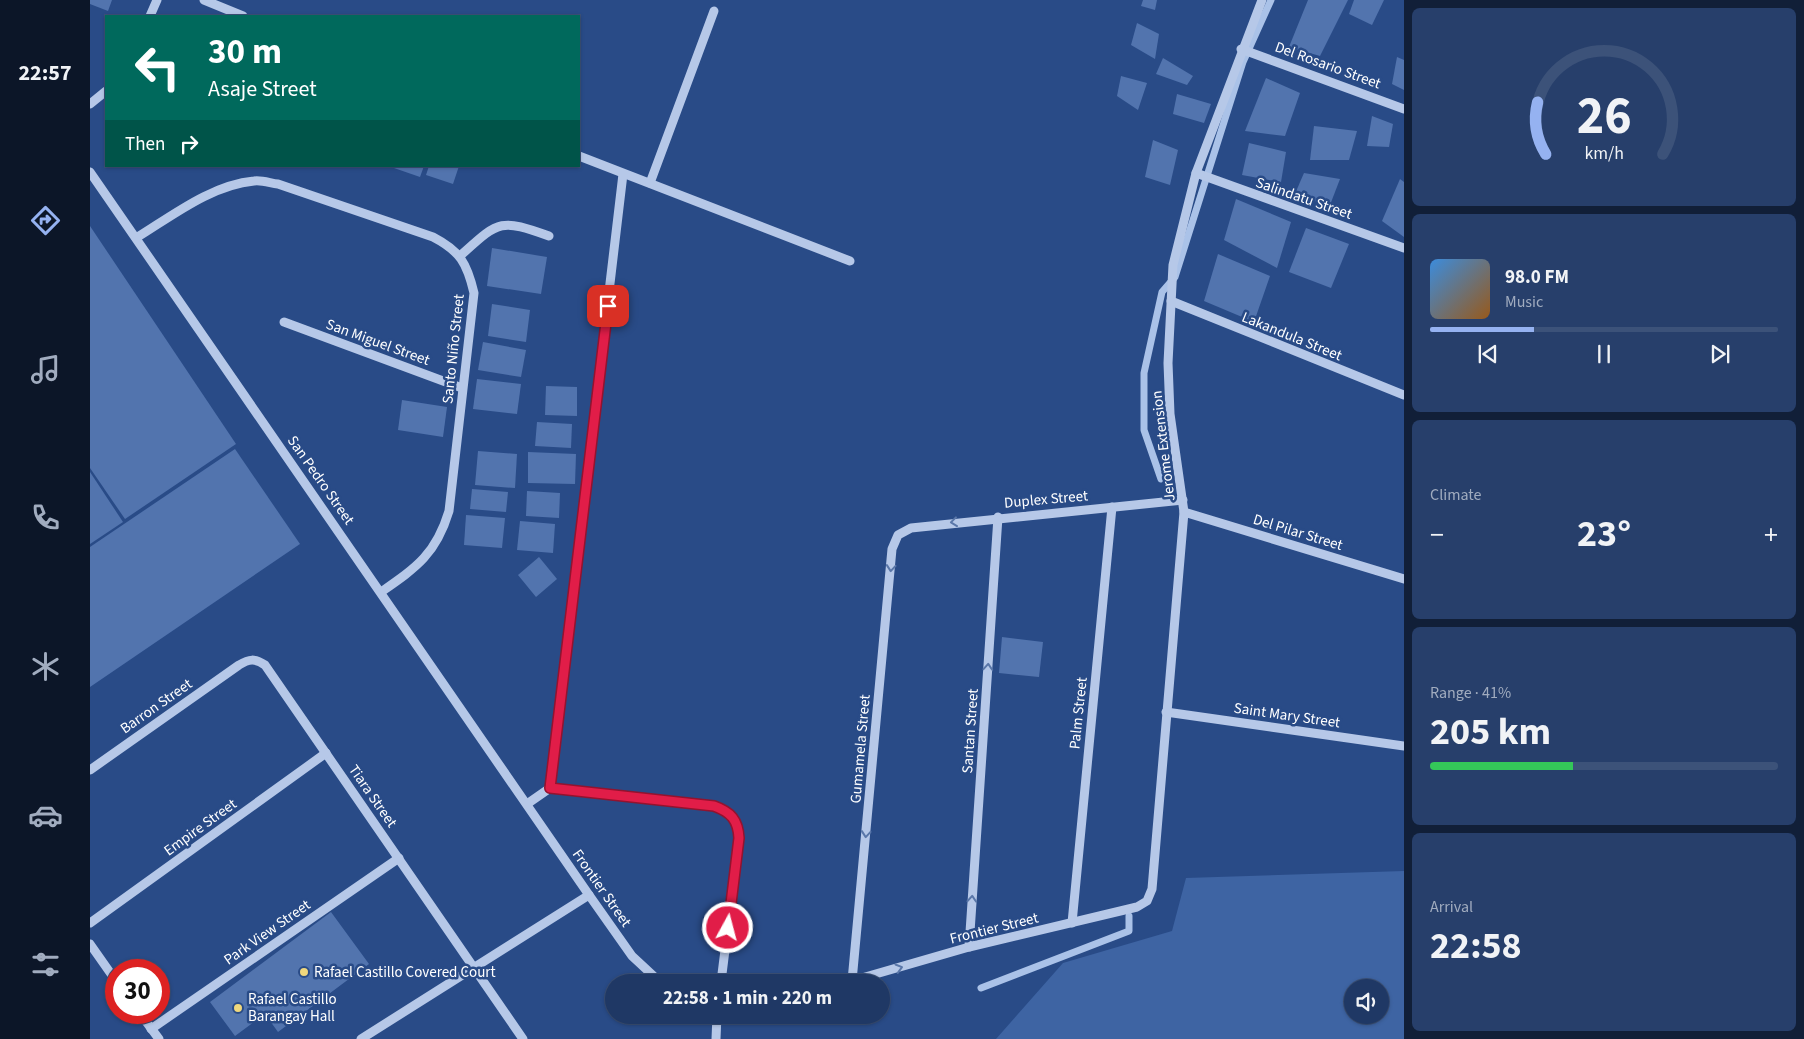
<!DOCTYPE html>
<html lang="en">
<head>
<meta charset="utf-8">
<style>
  body { margin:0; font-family:"Source Sans 3",sans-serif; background:#273f6b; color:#f1f3f6; height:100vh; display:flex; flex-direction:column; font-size:19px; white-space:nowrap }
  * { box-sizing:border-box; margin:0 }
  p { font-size:16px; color:#a1acbf }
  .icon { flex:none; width:28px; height:28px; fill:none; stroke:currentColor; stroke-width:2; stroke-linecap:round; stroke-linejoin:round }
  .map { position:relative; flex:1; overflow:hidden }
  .panel { display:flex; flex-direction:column; gap:8px; padding:8px; background:#111f38; width:400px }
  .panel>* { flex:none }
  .banner { position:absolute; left:15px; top:15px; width:475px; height:152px; border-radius:0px; box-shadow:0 1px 4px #0004,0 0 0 1px #3c5279; background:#00695c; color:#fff; overflow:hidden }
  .fabs { position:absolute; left:1254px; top:979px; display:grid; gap:10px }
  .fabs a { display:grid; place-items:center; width:45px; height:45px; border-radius:50%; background:#1f3865; box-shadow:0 1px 4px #0004,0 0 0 1px #3c5279; font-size:25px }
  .speed { position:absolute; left:15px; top:959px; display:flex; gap:10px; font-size:25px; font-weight:700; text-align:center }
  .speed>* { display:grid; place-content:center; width:65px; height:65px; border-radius:50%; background:#1f3865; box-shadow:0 1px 4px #0004,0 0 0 1px #3c5279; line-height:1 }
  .speed .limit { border:8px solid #d22; background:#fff; color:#111 }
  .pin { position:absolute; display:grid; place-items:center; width:42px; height:42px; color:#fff; margin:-21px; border-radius:10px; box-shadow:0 2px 8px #0006 }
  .me { position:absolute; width:55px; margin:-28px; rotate:7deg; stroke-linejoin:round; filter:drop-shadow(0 0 4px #0008) }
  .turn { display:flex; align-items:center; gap:18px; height:105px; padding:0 20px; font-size:22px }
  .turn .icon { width:65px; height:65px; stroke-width:2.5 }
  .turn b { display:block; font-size:35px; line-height:42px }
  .then { display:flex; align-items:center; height:48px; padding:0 20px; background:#0003; gap:10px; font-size:19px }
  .big { font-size:38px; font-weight:700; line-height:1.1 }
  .panel .widget { flex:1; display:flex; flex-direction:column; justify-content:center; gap:8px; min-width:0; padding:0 18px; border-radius:8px; background:#273f6b }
  .panel .dial { align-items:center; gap:0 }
  .dial svg { height:130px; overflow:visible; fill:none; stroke:#3c5279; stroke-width:7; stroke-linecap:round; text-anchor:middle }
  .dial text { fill:#f1f3f6; stroke:none }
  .song { display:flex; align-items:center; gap:15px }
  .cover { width:60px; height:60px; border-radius:8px; background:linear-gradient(135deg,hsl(210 70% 55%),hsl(30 70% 35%)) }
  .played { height:5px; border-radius:2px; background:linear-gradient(90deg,#95b2f1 30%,#3c5279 30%) }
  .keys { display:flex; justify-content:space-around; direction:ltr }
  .heat { display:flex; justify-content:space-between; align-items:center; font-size:28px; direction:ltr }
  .charge { height:8px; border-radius:4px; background:linear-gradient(90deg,#34c759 41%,#3c5279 0) }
  .trip { position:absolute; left:515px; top:974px; width:285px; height:50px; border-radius:25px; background:#1f3865; box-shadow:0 1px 4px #0004,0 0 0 1px #3c5279; font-weight:700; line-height:50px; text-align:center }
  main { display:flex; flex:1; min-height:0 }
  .tabs { display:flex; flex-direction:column; width:90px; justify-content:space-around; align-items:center; background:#0c1628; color:#a1acbf }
  .tabs .icon { width:35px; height:35px }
  .tabs .active { color:#95b2f1 }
  .tabs b { font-size:22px; color:#f1f3f6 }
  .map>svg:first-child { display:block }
  .green { fill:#3e64a3; fill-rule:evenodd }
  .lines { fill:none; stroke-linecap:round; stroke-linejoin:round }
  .stream { stroke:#aac2e8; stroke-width:7 }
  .building { fill:#5274ae }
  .minor { stroke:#b6c8e8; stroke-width:9 }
  .oneway { stroke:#5a77a9 }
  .route-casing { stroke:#92132f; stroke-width:12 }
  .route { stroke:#e11d48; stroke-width:9 }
  .poi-dot { fill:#efd77d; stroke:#294b87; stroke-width:2 }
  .labels { text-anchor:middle; stroke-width:5; stroke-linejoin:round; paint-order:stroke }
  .street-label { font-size:15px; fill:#fff; stroke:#294b87 }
  .poi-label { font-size:15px; fill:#fff; stroke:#294b87; text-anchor:start }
</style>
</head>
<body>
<main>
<nav class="tabs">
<b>22:57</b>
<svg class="icon active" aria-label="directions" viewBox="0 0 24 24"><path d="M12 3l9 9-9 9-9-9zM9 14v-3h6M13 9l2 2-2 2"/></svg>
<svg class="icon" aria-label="music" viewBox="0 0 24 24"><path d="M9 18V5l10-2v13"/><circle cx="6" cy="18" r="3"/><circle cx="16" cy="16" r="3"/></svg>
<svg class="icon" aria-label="phone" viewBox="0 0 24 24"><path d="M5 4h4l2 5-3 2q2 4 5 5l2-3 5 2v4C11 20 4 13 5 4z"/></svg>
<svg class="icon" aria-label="climate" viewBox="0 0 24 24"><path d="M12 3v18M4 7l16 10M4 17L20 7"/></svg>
<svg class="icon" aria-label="car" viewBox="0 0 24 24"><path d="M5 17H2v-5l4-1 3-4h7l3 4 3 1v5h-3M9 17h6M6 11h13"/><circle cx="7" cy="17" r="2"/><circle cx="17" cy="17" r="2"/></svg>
<svg class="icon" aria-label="filters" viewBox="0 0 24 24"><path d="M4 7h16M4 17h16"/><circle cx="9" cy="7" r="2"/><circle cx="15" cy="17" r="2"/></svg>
</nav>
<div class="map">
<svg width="1314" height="1039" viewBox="0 0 1314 1039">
  <rect width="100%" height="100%" fill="#294b87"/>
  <path class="green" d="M1314,871V1039H906L973,963L1082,931L1096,878ZM1262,988H1290V1015H1262Z"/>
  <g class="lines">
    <g class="stream">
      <polyline points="1071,479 1054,430 1054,373 1072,292 1085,277 1153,62 1181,0"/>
      <polyline points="891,988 1039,931 1039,916"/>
    </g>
  </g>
  <g class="building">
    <polygon points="0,0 22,0 18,11 0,4"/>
    <polygon points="1053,0 1067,0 1065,10 1051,6"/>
    <polygon points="1218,0 1258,0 1230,56 1199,47"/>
    <polygon points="1264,0 1294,0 1282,25 1259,14"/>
    <polygon points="1047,23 1069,34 1065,59 1041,45"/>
    <polygon points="1307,57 1314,60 1314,90 1302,84"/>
    <polygon points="1073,58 1103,76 1097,85 1066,74"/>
    <polygon points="1031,76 1057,83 1048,110 1027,96"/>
    <polygon points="1176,78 1210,93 1195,136 1155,131"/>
    <polygon points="1087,94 1121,104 1114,123 1083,114"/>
    <polygon points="1282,116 1303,124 1299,147 1277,146"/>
    <polygon points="1224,126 1267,131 1259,160 1220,160"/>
    <polygon points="1063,140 1088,150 1080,185 1055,177"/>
    <polygon points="1159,143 1196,152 1191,182 1152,175"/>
    <polygon points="305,166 334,166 330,177 304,168"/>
    <polygon points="339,166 369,166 363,184 336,175"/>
    <polygon points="1214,173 1250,179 1240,205 1204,196"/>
    <polygon points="1310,179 1314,182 1314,237 1292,221"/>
    <polygon points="1146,199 1201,222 1187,268 1134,240"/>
    <polygon points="0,226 146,444 35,519 0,468"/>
    <polygon points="1216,228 1259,244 1241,288 1199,272"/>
    <polygon points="402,248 457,257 451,294 397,286"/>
    <polygon points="1128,254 1180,276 1164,322 1114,301"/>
    <polygon points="402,304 440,310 436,342 398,336"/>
    <polygon points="393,342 436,350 431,377 388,370"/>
    <polygon points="387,379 431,384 427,414 383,409"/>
    <polygon points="456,386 487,387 487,416 455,415"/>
    <polygon points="312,400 357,407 353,437 308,430"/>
    <polygon points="447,422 482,424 481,448 445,446"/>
    <polygon points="145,449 210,544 0,687 0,547"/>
    <polygon points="388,451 427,454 425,488 385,485"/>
    <polygon points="438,452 486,454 485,484 438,483"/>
    <polygon points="0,472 33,522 0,544"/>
    <polygon points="382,489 418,492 416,512 380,509"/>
    <polygon points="437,491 470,493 469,518 436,516"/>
    <polygon points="376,515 415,518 412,548 374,545"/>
    <polygon points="430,521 465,524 463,553 427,550"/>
    <polygon points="449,557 467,579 446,597 428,575"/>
    <polygon points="912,637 953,642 949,677 909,673"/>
    <polygon points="241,912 279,964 188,1032 175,1014 145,1036 120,1002"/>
  </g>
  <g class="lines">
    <g class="minor">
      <polyline points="114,0 153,16"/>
      <polyline points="60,16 67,0"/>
      <polyline points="1151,49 1314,109"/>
      <polyline points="0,104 16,91"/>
      <polyline points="489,156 760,261"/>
      <polyline points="0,172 499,895 542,956 570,982"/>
      <polyline points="1106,173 1314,248"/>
      <polyline points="560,183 624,11"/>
      <path d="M46,238C82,216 121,185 164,181C172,180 180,183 188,184L343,237C370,251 377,263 384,293L359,511C346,554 327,567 291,592"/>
      <path d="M370,256C409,221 409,218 459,236"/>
      <polyline points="1081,301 1314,395"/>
      <polyline points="194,322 372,388"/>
      <polyline points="1094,512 1314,579"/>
      <polyline points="1076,712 1314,746"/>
      <path d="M0,770L149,665C159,659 165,658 175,665L433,1039"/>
      <polyline points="460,788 533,174"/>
      <path d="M460,788L624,806C641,812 648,820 649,838L631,982"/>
      <polyline points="437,804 460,788"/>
      <polyline points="0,923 236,753"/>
      <polyline points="982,923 1022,507"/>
      <polyline points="0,944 26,981"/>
      <polyline points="879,947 908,517"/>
      <polyline points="762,981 802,549 808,535 821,528 1093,500"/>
      <polyline points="758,982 879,947 1047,907 1057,901 1062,889 1094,512 1080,414 1078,363 1083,265 1106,173 1172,0"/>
      <polyline points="49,1012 69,1039"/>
      <polyline points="61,1029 309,858"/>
      <polyline points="271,1039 499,895"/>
      <polyline points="626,1039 627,1015"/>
    </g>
  </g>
  <defs><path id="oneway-chevron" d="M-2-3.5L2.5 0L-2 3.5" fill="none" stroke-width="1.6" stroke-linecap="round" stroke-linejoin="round" transform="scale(1.25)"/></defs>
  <g class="oneway">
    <use href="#oneway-chevron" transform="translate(864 522) rotate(173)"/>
    <use href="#oneway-chevron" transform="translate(801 568) rotate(95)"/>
    <use href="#oneway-chevron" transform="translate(898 667) rotate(-86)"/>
    <use href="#oneway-chevron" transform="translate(776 834) rotate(95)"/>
    <use href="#oneway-chevron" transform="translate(882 899) rotate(-86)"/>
    <use href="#oneway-chevron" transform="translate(809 968) rotate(-16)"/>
  </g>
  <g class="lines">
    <g class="route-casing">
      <path id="route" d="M518,306L460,788L624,806C641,812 648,820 649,838L638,928"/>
    </g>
    <use href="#route" class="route"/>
  </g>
  <g class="poi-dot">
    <circle cx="214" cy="972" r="5"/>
    <circle cx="148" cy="1008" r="5"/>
  </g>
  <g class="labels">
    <g class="street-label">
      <text transform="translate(1238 65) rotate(20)" y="5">Del Rosario Street</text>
      <text transform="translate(1214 198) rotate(19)" y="5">Salindatu Street</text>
      <text transform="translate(1202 336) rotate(22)" y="5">Lakandula Street</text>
      <text transform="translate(288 342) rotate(20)" y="5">San Miguel Street</text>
      <text transform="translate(363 349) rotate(-84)" y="5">Santo Niño Street</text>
      <text transform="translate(1073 446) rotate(-97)" y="5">Jerome Extension</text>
      <text transform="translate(231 480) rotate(55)" y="5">San Pedro Street</text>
      <text transform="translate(956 499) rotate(-5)" y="5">Duplex Street</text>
      <text transform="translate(1208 532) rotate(17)" y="5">Del Pilar Street</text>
      <text transform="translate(66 706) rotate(-35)" y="5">Barron Street</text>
      <text transform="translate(988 713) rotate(-84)" y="5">Palm Street</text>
      <text transform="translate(1197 715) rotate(8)" y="5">Saint Mary Street</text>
      <text transform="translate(880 731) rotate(-86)" y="5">Santan Street</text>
      <text transform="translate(770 749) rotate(-85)" y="5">Gumamela Street</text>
      <text transform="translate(283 796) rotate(55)" y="5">Tiara Street</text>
      <text transform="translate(110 827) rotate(-36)" y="5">Empire Street</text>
      <text transform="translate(512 888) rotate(55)" y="5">Frontier Street</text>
      <text transform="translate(904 928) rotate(-14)" y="5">Frontier Street</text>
      <text transform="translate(177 932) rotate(-35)" y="5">Park View Street</text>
    </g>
    <g class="poi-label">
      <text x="224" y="977">Rafael Castillo Covered Court</text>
      <text x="158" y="1004">Rafael Castillo<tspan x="158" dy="17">Barangay Hall</tspan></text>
    </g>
  </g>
</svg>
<div class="fabs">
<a><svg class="icon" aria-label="sound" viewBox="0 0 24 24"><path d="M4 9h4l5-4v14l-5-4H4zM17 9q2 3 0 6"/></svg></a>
</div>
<div class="speed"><div class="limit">30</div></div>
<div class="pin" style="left:518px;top:306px;background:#d93025"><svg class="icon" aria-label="arrive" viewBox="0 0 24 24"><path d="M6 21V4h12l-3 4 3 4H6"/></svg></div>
<svg class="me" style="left:638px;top:928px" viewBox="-20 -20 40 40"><circle r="17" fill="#e11d48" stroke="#fff" stroke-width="3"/><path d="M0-11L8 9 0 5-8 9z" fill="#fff"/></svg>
<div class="trip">22:58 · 1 min · 220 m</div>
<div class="banner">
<div class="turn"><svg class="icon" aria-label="left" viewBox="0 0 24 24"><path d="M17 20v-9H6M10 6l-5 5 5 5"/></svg><div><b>30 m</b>Asaje Street</div></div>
<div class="then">Then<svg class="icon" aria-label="right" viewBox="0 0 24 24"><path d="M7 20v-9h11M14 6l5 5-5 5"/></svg></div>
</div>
</div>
<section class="panel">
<div class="widget dial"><svg viewBox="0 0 100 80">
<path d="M14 69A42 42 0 1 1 86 69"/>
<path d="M14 69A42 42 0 0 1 9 37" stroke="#95b2f1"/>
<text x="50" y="56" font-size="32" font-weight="700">26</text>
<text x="50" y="72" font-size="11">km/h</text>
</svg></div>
<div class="widget">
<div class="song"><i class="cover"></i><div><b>98.0 FM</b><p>Music</p></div></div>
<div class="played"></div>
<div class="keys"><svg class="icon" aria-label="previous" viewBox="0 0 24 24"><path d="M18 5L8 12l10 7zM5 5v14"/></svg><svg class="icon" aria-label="pause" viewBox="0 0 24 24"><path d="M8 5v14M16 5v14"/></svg><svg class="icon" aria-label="next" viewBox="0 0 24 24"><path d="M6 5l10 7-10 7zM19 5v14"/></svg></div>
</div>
<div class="widget"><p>Climate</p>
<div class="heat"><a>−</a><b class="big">23°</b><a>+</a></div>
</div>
<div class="widget"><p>Range · 41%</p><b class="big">205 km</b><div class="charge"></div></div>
<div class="widget"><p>Arrival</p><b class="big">22:58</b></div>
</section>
</main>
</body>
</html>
